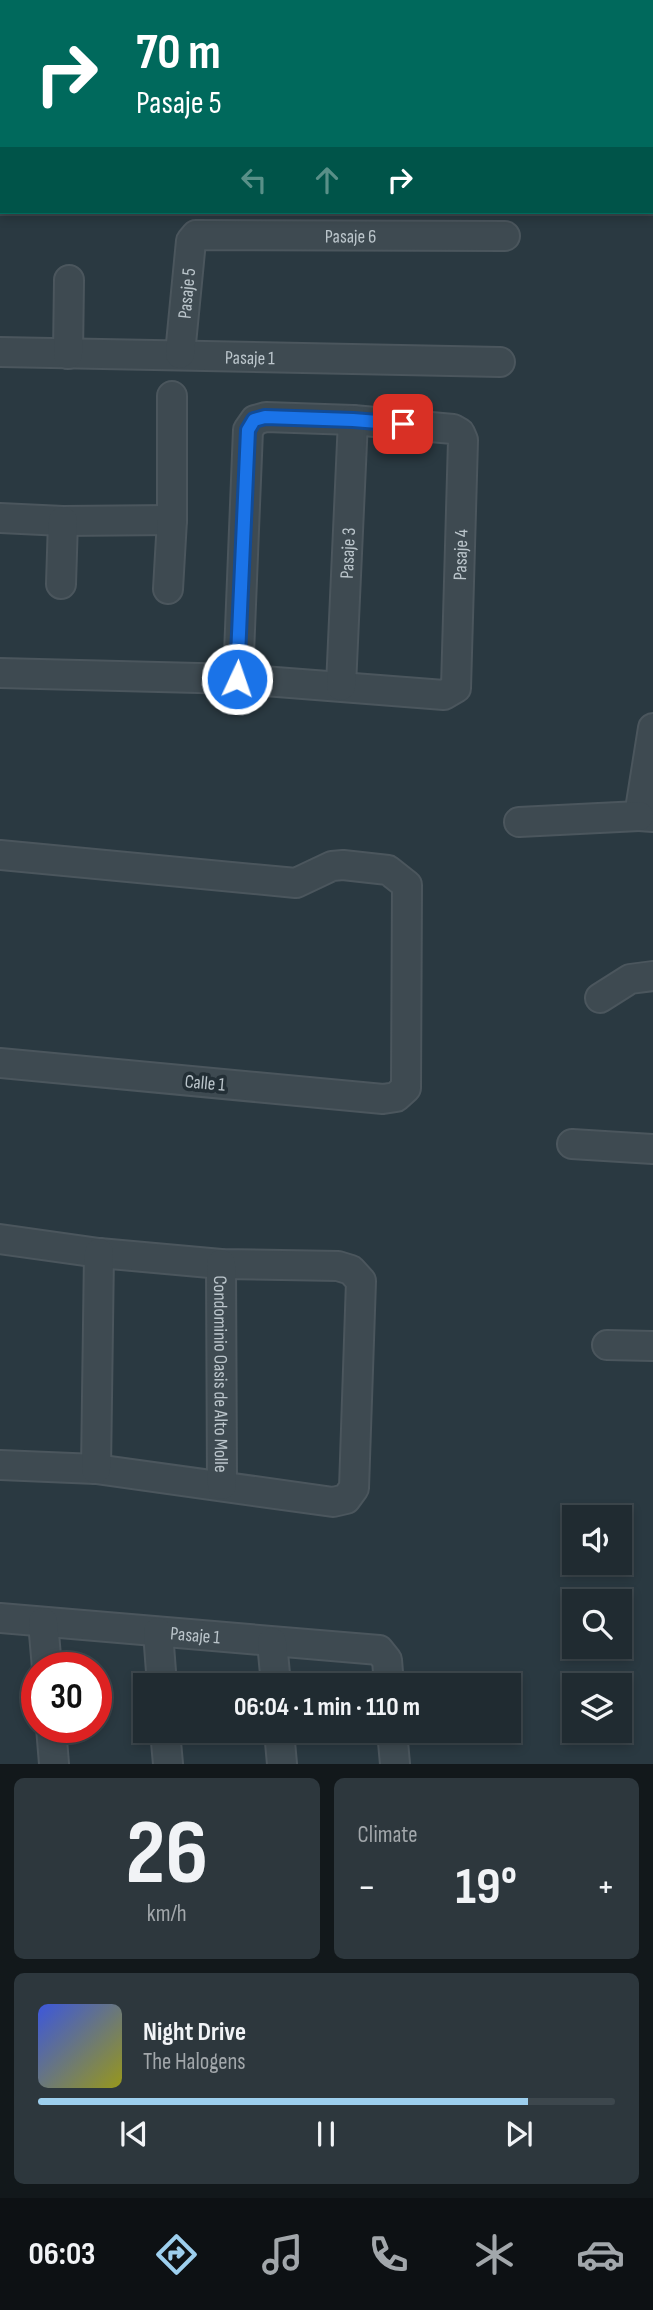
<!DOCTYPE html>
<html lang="en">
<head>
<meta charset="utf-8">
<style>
  body { margin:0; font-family:"Sofia Sans Condensed",sans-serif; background:#2d373d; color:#f1f3f6; height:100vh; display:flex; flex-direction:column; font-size:26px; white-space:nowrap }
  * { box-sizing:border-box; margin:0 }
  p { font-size:23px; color:#a2a7ab }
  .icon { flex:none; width:38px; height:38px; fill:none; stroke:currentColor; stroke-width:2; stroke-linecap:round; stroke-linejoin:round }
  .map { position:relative; height:1764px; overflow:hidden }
  .drawer { display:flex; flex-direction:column; gap:14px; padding:14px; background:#12181b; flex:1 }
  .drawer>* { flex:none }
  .hud { position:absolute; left:0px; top:0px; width:654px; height:214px; box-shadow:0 4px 10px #0003,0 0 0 2px #3d474d; background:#00695c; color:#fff; overflow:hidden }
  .controls { position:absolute; left:562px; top:1505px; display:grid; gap:14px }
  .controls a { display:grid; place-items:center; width:70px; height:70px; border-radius:0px; background:#202b31; box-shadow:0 4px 10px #0003,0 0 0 2px #3d474d; font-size:35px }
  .speed { position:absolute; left:21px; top:1652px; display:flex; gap:14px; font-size:35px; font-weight:700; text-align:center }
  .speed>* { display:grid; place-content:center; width:91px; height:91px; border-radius:50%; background:#202b31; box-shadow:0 4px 10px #0003,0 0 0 2px #3d474d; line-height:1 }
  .speed .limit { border:10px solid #d22; background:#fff; color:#111 }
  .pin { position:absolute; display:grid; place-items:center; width:60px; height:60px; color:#fff; margin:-30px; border-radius:14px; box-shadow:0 4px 10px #0006 }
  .me { position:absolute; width:77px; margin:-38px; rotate:3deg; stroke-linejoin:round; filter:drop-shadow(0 0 5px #0008) }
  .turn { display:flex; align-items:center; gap:24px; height:147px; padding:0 21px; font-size:32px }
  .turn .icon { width:91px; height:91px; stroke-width:2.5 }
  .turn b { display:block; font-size:49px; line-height:60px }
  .lanes { display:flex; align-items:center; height:66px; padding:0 21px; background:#0003; justify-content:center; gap:35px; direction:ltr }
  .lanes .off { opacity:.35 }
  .big { font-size:52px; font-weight:700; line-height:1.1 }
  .drawer .card { flex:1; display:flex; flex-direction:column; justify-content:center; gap:10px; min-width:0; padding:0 24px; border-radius:10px; background:#2d373d }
  .drawer .dial { align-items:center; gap:0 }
  .dial b { font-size:91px; line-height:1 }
  .song { display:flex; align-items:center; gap:21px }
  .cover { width:84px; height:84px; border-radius:10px; background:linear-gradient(135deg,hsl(230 70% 55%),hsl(60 70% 35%)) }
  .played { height:7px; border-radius:4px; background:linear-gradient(90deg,#9dcfee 85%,#3d474d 85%) }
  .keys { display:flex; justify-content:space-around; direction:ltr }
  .heat { display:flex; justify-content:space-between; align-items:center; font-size:38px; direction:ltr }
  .drawer .tiles { flex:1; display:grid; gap:14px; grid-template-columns:1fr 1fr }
  .card:last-child { grid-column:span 2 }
  .trip { position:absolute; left:133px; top:1673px; width:388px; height:70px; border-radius:0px; background:#202b31; box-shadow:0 4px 10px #0003,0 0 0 2px #3d474d; font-weight:700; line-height:70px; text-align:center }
  .tabs { display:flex; height:112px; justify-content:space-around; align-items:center; background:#0d1114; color:#a2a7ab }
  .tabs .icon { width:49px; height:49px }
  .tabs .on { color:#9dcfee }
  .tabs b { font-size:32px; color:#f1f3f6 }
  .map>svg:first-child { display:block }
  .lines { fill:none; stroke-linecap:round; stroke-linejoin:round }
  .minor-casing { stroke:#4b565d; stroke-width:32 }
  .minor { stroke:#3e4a51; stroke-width:28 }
  .route-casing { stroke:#114b97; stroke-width:18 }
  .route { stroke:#1a73e8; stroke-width:12 }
  .labels { text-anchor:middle; stroke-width:7; stroke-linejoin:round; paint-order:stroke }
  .street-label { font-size:19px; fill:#bbc5cb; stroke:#232f36 }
</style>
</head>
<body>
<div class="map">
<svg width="653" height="1764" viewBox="0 0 653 1764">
  <rect width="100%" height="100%" fill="#2a3941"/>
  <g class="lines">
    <g class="minor-casing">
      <g id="minor">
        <path id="s1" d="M0,352L500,362"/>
        <polyline points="68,354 69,280"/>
        <path id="s2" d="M180,354L191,241L196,235L505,236"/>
        <polyline points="0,518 63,521 172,520"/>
        <polyline points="61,584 63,521"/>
        <polyline points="168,589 172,520 172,396"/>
        <path id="s3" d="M0,673L238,679L444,695L456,688L463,440L460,433L453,429L353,420L266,417L255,420L248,430L238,679"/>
        <path id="s4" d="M341,686L353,420"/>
        <polyline points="653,728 639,816 653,817"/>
        <polyline points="519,822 639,816"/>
        <polyline points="0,855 296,883 332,866 343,865 388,870 407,885 406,1088 396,1097 383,1099 0,1063"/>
        <polyline points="600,998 630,979 653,976"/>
        <polyline points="572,1144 653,1149"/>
        <polyline points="0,1239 99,1253 221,1264 338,1266 351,1270 361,1281 354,1488 346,1499 333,1502 96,1469 0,1465"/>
        <path id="s5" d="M221,1264L222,1485"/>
        <polyline points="607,1345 653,1346"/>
        <polyline points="96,1469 99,1253"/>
        <path id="s6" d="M0,1618L379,1650L387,1660L389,1685"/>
        <polyline points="43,1622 47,1668"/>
        <polyline points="158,1632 162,1685"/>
        <polyline points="272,1642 276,1685"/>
        <polyline points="51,1727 54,1764"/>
        <polyline points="165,1731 168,1764"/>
        <polyline points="279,1731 282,1764"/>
        <polyline points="392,1731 395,1764"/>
      </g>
    </g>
    <use href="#minor" class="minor"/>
  </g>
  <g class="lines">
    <g class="route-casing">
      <polyline id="route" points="237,679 248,430 254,420 265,417 353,420 403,424"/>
    </g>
    <use href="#route" class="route"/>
  </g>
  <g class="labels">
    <g class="street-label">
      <text dy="7" stroke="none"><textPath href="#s2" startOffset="276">Pasaje 6</textPath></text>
      <text dy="7" stroke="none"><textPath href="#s2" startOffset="61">Pasaje 5</textPath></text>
      <text dy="7" stroke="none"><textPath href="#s1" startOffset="250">Pasaje 1</textPath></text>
      <text dy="7" stroke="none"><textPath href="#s4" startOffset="133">Pasaje 3</textPath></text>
      <text dy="7" stroke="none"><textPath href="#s3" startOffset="592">Pasaje 4</textPath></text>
      <text transform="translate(205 1082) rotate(5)" y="7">Calle 1</text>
      <text dy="7" stroke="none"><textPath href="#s5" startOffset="110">Condominio Oasis de Alto Molle</textPath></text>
      <text dy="7" stroke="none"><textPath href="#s6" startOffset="196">Pasaje 1</textPath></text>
    </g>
  </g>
</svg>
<div class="controls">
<a><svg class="icon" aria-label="sound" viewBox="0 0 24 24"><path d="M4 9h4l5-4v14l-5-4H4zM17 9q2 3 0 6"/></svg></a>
<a><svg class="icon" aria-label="search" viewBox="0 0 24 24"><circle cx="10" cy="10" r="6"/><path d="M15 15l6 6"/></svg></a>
<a><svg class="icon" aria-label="layers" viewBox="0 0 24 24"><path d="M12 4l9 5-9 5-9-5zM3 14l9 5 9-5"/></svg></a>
</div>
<div class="speed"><div class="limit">30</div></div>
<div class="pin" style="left:403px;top:424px;background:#d93025"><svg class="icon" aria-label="arrive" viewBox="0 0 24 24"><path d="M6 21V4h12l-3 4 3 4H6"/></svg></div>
<svg class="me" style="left:237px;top:679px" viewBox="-20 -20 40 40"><circle r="17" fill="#1a73e8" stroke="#fff" stroke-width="3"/><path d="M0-11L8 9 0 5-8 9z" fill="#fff"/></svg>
<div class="trip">06:04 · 1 min · 110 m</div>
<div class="hud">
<div class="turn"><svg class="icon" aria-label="right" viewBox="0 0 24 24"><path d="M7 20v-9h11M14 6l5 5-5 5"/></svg><div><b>70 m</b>Pasaje 5</div></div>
<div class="lanes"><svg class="icon off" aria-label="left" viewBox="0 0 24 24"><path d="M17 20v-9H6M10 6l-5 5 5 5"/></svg><svg class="icon off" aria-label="ahead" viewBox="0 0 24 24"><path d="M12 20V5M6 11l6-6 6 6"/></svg><svg class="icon" aria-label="right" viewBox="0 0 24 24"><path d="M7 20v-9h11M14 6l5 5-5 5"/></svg></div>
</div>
</div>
<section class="drawer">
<div class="tiles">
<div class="card dial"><b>26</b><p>km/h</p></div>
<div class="card"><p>Climate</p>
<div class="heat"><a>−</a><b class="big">19°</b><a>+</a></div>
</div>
<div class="card">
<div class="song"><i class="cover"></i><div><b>Night Drive</b><p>The Halogens</p></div></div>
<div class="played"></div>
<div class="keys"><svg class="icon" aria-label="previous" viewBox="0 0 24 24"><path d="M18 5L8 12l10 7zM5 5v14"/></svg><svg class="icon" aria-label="pause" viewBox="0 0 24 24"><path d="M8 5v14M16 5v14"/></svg><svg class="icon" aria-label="next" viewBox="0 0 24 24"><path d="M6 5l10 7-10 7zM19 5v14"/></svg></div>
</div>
</div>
</section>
<nav class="tabs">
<b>06:03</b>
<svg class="icon on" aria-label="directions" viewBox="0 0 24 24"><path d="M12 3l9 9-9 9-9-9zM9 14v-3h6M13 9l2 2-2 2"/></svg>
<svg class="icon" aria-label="music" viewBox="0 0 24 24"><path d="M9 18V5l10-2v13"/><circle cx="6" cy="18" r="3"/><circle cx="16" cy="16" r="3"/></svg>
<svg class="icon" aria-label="phone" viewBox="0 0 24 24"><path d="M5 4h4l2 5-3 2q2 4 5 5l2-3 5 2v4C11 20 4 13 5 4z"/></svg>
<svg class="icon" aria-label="climate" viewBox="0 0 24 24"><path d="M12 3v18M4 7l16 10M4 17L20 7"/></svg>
<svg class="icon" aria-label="car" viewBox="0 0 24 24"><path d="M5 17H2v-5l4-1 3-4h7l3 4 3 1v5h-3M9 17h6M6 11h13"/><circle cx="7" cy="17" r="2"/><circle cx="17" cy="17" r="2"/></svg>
</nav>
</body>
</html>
